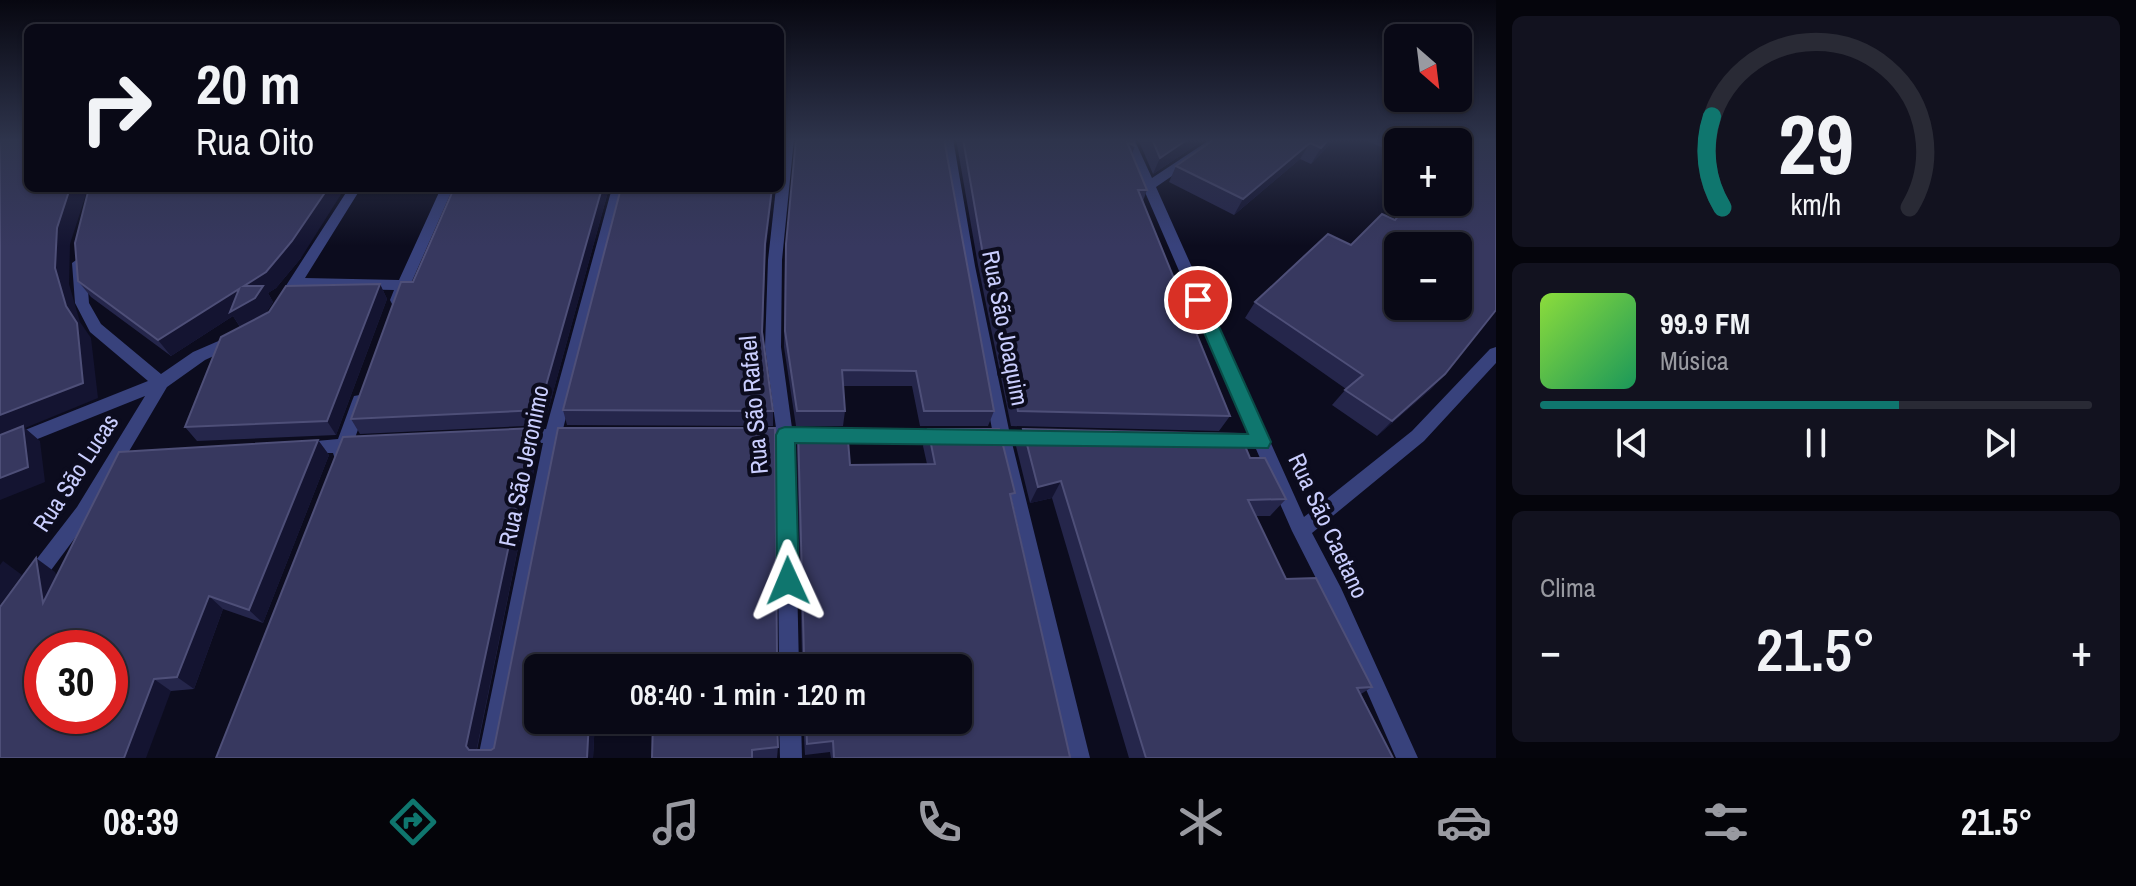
<!DOCTYPE html>
<html lang="pt">
<head>
<meta charset="utf-8">
<style>
  body { margin:0; font-family:"Archivo Narrow",sans-serif; background:#12121f; color:#f1f3f6; height:100vh; display:flex; flex-direction:column; font-size:30px; white-space:nowrap }
  * { box-sizing:border-box; margin:0 }
  p { font-size:26px; color:#999aa1 }
  .icon { flex:none; width:44px; height:44px; fill:none; stroke:currentColor; stroke-width:2; stroke-linecap:round; stroke-linejoin:round }
  .map { position:relative; flex:1; overflow:hidden }
  .sheet { display:flex; flex-direction:column; gap:16px; padding:16px; background:#05050c; width:640px }
  .sheet>* { flex:none }
  .guide { position:absolute; left:24px; top:24px; width:760px; height:168px; border-radius:12px; box-shadow:0 2px 6px #0004,0 0 0 2px #292a35; background:#090916; color:#f1f3f6; overflow:hidden }
  .needle { width:52px; rotate:152deg }
  .controls { position:absolute; left:1384px; top:24px; display:grid; gap:16px }
  .controls a { display:grid; place-items:center; width:88px; height:88px; border-radius:12px; background:#090916; box-shadow:0 2px 6px #0004,0 0 0 2px #292a35; font-size:40px }
  .speed { position:absolute; left:24px; top:630px; display:flex; gap:16px; font-size:40px; font-weight:700; text-align:center }
  .speed>* { display:grid; place-content:center; width:104px; height:104px; border-radius:50%; background:#090916; box-shadow:0 2px 6px #0004,0 0 0 2px #292a35; line-height:1 }
  .speed .limit { border:12px solid #d22; background:#fff; color:#111 }
  .pin { position:absolute; display:grid; place-items:center; width:68px; height:68px; color:#fff; margin:-34px; border:4px solid #fff; border-radius:50%; box-shadow:0 2px 8px #0007 }
  .me { position:absolute; width:88px; margin:-44px; rotate:359deg; stroke-linejoin:round; filter:drop-shadow(0 0 6px #0008) }
  .turn { display:flex; align-items:center; gap:28px; height:168px; padding:0 40px; font-size:36px }
  .turn .icon { width:104px; height:104px; stroke-width:2.5 }
  .turn b { display:block; font-size:56px; line-height:68px }
  .big { font-size:60px; font-weight:600; line-height:1.1 }
  .sheet .card { flex:1; display:flex; flex-direction:column; justify-content:center; gap:12px; min-width:0; padding:0 28px; border-radius:12px; background:#12121f }
  .sheet .dial { align-items:center; gap:0 }
  .dial svg { height:208px; overflow:visible; fill:none; stroke:#292a35; stroke-width:7; stroke-linecap:round; text-anchor:middle }
  .dial text { fill:#f1f3f6; stroke:none }
  .song { display:flex; align-items:center; gap:24px }
  .cover { width:96px; height:96px; border-radius:12px; background:linear-gradient(135deg,hsl(90 70% 55%),hsl(150 70% 35%)) }
  .played { height:8px; border-radius:4px; background:linear-gradient(90deg,#0f766e 65%,#292a35 65%) }
  .keys { display:flex; justify-content:space-around; direction:ltr }
  .heat { display:flex; justify-content:space-between; align-items:center; font-size:44px; direction:ltr }
  .trip { position:absolute; left:524px; top:654px; width:448px; height:80px; border-radius:12px; background:#090916; box-shadow:0 2px 6px #0004,0 0 0 2px #292a35; font-weight:600; line-height:80px; text-align:center }
  .tabs { display:flex; height:128px; justify-content:space-around; align-items:center; background:#040409; color:#999aa1 }
  .tabs .icon { width:56px; height:56px }
  .tabs .on { color:#0f766e }
  .tabs b { font-size:36px; color:#f1f3f6 }
  main { display:flex; flex:1; min-height:0 }
  .map>svg:first-child { display:block }
  .lines { fill:none; stroke-linecap:round; stroke-linejoin:round }
  .street { fill:#38427c; fill-rule:evenodd }
  .wall { fill:#25264b }
  .shaded-wall { fill:#141431 }
  .building { fill:#37385f; stroke:#4e4f78; stroke-width:2; fill-rule:evenodd }
  .route { fill:#0f766e; stroke:#0a4d48; stroke-width:2 }
  .labels { text-anchor:middle; stroke-width:8; stroke-linejoin:round; paint-order:stroke }
  .street-label { font-size:24px; fill:#cacefe; stroke:#0c0c1e }
</style>
</head>
<body>
<main>
<div class="map">
<svg width="1496" height="758" viewBox="0 0 1496 758">
  <rect width="100%" height="100%" fill="#0c0c1e"/>
  <g class="lines">
    <g class="street">
      <polygon points="782,139 794,139 782,260 781,347 792,428 945,429 951,431 953,436 951,441 945,443 794,442 799,668 779,668 777,442 750,440 748,435 750,430 776,428 765,347 768,260 776,188 780,188"/>
      <polygon points="941,139 953,139 975,266 1009,430 1047,432 1049,437 1047,442 1012,443 1090,758 1068,758 995,443 974,441 972,436 974,431 992,429 961,266"/>
      <polygon points="1122,139 1134,139 1152,178 1211,139 1226,139 1156,187 1304,517 1412,431 1490,349 1496,347 1496,363 1424,441 1312,533 1341,588 1418,758 1396,758 1327,600 1292,531 1256,449 1218,446 1215,441 1218,436 1250,435"/>
      <polygon points="349,188 361,188 305,278 399,280 441,188 453,188 402,304 392,304 390,300 394,290 299,288 288,306 278,306 276,302 278,298"/>
      <polygon points="612,188 624,188 563,429 583,430 585,435 583,440 560,442 500,758 478,758 543,443 510,442 508,437 510,432 546,429"/>
      <polygon points="79,258 86,263 89,303 101,324 161,374 193,352 230,336 235,334 243,340 240,344 205,360 167,387 89,519 40,585 33,588 26,585 23,579 26,573 77,507 145,396 0,454 0,440 148,381 90,332 75,303 72,263"/>
      <polygon points="360,395 366,396 368,401 355,438 363,440 366,445 363,450 350,452 347,459 341,461 335,459 333,453 295,453 292,448 295,443 338,439 352,401 354,396"/>
      <polygon points="779,720 801,720 802,758 780,758"/>
    </g>
  </g>
  <g class="wall">
    <polygon points="956,139 1133,139 1135,146 1132,154 1147,190 1143,201 1230,416 1219,431 1011,426 978,265"/>
    <polygon points="1138,139 1205,139 1153,174"/>
    <polygon points="1215,139 1335,139 1311,164 1300,159 1234,215 1169,182 1176,166"/>
    <polygon points="1362,139 1496,139 1445,374 1430,390 1377,436 1332,405 1346,389 1245,318 1255,302 1351,245 1395,220 1458,202 1458,142 1398,142 1398,154"/>
    <polygon points="609,188 544,425 360,434 351,419 413,282"/>
    <polygon points="301,258 276,288 268,293 273,302 265,314 380,284 387,299 336,435 197,441 185,427 240,327 233,316 171,356 91,297 78,281"/>
    <polygon points="765,260 763,333 773,411 773,426 567,425 563,410"/>
    <polygon points="785,260 994,411 988,426 920,426 912,386 843,386 845,411 843,426 796,426 784,347"/>
    <polygon points="534,428 539,445 477,750 491,750 494,748 558,428 780,658 801,658 802,657 797,445 798,428 850,465 927,464 923,446 928,429 1012,500 1070,757 831,758 830,752 805,755 803,720 958,720 958,668 538,668 538,720 595,720 593,758 216,758"/>
    <polygon points="1023,429 1250,458 1286,499 1270,516 1255,516 1286,579 1372,687 1361,694 1393,758 1129,758 1052,498 1030,503 1016,446"/>
    <polygon points="318,440 329,455 263,623 223,609 194,689 171,691 0,758 55,572 56,578"/>
    <polygon points="778,747 777,758 652,758"/>
  </g>
  <g class="shaded-wall">
    <polygon points="1188,139 1205,139 1153,174 1160,158"/>
    <polygon points="1329,139 1335,139 1311,164 1321,148"/>
    <polygon points="1310,143 1300,159 1234,215 1243,199"/>
    <polygon points="70,188 88,188 70,244 69,284 80,322 91,338 98,398 25,428 40,441 45,482 0,500 0,415 66,306 55,268 57,228"/>
    <polygon points="328,188 345,188 301,258 276,288 268,293 273,302 265,314 241,328 233,316 171,356 158,340 244,286"/>
    <polygon points="602,188 609,188 544,425 539,410"/>
    <polygon points="772,188 773,188 765,260 765,244"/>
    <polygon points="380,284 387,299 336,435 327,421"/>
    <polygon points="1445,374 1430,390 1377,436 1392,421"/>
    <polygon points="534,428 539,445 475,757 466,746"/>
    <polygon points="318,440 329,455 263,623 249,610"/>
    <polygon points="1061,481 1052,498 1030,503 1038,487"/>
    <polygon points="36,558 55,572 63,616 43,603"/>
    <polygon points="3,561 22,575 0,605 0,565"/>
    <polygon points="209,596 223,609 194,689 177,677"/>
    <polygon points="154,679 171,691 146,758 124,758"/>
    <polygon points="589,720 595,720 593,758 587,758"/>
  </g>
  <g class="building">
    <polygon points="0,139 28,139 28,188 70,188 57,228 55,268 66,306 77,323 83,383 0,415"/>
    <polygon points="796,139 944,139 994,411 924,411 916,371 842,370 845,411 797,411 785,331 786,244"/>
    <polygon points="963,139 1133,139 1135,146 1127,142 1147,190 1138,190 1230,416 1018,411 982,249"/>
    <polygon points="1152,139 1188,139 1160,158"/>
    <polygon points="1215,139 1329,139 1321,148 1310,143 1243,199 1176,166"/>
    <path d="M1413,139H1496V310L1445,374L1392,421L1345,390L1363,375L1255,302L1328,234L1351,245L1382,214L1395,220L1410,202H1458V142H1420ZM1398,246H1458V306H1398Z"/>
    <polygon points="89,188 328,188 292,241 266,272 244,286 263,286 255,298 230,312 239,289 158,340 78,281 75,243"/>
    <polygon points="454,188 602,188 539,410 351,419 401,282 413,282"/>
    <polygon points="621,188 772,188 765,244 762,332 773,411 563,410"/>
    <polygon points="380,284 327,421 185,427 221,337 269,312 286,286"/>
    <polygon points="23,426 28,467 0,478 0,435"/>
    <polygon points="534,428 466,746 469,750 491,750 494,748 558,428 775,428 777,655 780,658 801,658 804,655 798,428 847,428 850,465 935,464 928,429 999,429 1015,493 1010,494 1070,757 834,758 833,741 807,744 806,720 958,720 958,668 654,668 655,663 594,660 593,668 538,668 538,720 589,720 587,758 216,758 343,437"/>
    <polygon points="1023,429 1240,434 1250,458 1265,458 1286,499 1248,500 1286,579 1316,578 1372,687 1357,688 1393,758 1146,758 1061,481 1038,487"/>
    <path d="M318,440L249,610L209,596L177,677L154,679L124,758H0V607L36,558L43,603L119,452ZM42,648H110V716H42Z"/>
    <polygon points="653,720 777,720 778,747 752,750 752,758 652,758"/>
  </g>
  <linearGradient id="sky" x2="0" y2="1"><stop stop-color="#070710"/><stop offset="0.57" stop-color="#2e344c"/><stop offset="1" stop-color="#2e344c" stop-opacity="0"/></linearGradient>
  <rect width="1496" height="246" fill="url(#sky)"/>
  <polygon class="route" points="1198,294 1207,300 1271,442 1268,448 795,443 799,581 796,588 788,591 780,588 777,581 776,435 779,429 785,427 1248,434 1190,300"/>
  <g class="labels">
    <g class="street-label">
      <text transform="translate(1005 328) rotate(79)" y="8">Rua São Joaquim</text>
      <text transform="translate(754 405) rotate(-95)" y="8">Rua São Rafael</text>
      <text transform="translate(524 466) rotate(-78)" y="8">Rua São Jeronimo</text>
      <text transform="translate(76 473) rotate(-57)" y="8">Rua São Lucas</text>
      <text transform="translate(1328 526) rotate(65)" y="8">Rua São Caetano</text>
    </g>
  </g>
</svg>
<div class="controls">
<a><svg class="needle" viewBox="-14 -14 28 28"><path d="M0-13l5 13h-10z" fill="#e53935"/><path d="M0 13l5-13h-10z" fill="#999aa1"/></svg></a>
<a>+</a>
<a>−</a>
</div>
<div class="speed"><div class="limit">30</div></div>
<div class="pin" style="left:1198px;top:300px;background:#d93025"><svg class="icon" aria-label="arrive" viewBox="0 0 24 24"><path d="M6 21V4h12l-3 4 3 4H6"/></svg></div>
<svg class="me" style="left:788px;top:581px" viewBox="-20 -20 40 40"><path d="M0-17L14 15 0 8-14 15z" fill="#0f766e" stroke="#fff" stroke-width="4"/></svg>
<div class="trip">08:40 · 1 min · 120 m</div>
<div class="guide">
<div class="turn"><svg class="icon" aria-label="right" viewBox="0 0 24 24"><path d="M7 20v-9h11M14 6l5 5-5 5"/></svg><div><b>20 m</b>Rua Oito</div></div>
</div>
</div>
<section class="sheet">
<div class="card dial"><svg viewBox="0 0 100 80">
<path d="M14 69A42 42 0 1 1 86 69"/>
<path d="M14 69A42 42 0 0 1 10 34" stroke="#0f766e"/>
<text x="50" y="56" font-size="32" font-weight="700">29</text>
<text x="50" y="72" font-size="11">km/h</text>
</svg></div>
<div class="card">
<div class="song"><i class="cover"></i><div><b>99.9 FM</b><p>Música</p></div></div>
<div class="played"></div>
<div class="keys"><svg class="icon" aria-label="previous" viewBox="0 0 24 24"><path d="M18 5L8 12l10 7zM5 5v14"/></svg><svg class="icon" aria-label="pause" viewBox="0 0 24 24"><path d="M8 5v14M16 5v14"/></svg><svg class="icon" aria-label="next" viewBox="0 0 24 24"><path d="M6 5l10 7-10 7zM19 5v14"/></svg></div>
</div>
<div class="card"><p>Clima</p>
<div class="heat"><a>−</a><b class="big">21.5°</b><a>+</a></div>
</div>
</section>
</main>
<nav class="tabs">
<b>08:39</b>
<svg class="icon on" aria-label="directions" viewBox="0 0 24 24"><path d="M12 3l9 9-9 9-9-9zM9 14v-3h6M13 9l2 2-2 2"/></svg>
<svg class="icon" aria-label="music" viewBox="0 0 24 24"><path d="M9 18V5l10-2v13"/><circle cx="6" cy="18" r="3"/><circle cx="16" cy="16" r="3"/></svg>
<svg class="icon" aria-label="phone" viewBox="0 0 24 24"><path d="M5 4h4l2 5-3 2q2 4 5 5l2-3 5 2v4C11 20 4 13 5 4z"/></svg>
<svg class="icon" aria-label="climate" viewBox="0 0 24 24"><path d="M12 3v18M4 7l16 10M4 17L20 7"/></svg>
<svg class="icon" aria-label="car" viewBox="0 0 24 24"><path d="M5 17H2v-5l4-1 3-4h7l3 4 3 1v5h-3M9 17h6M6 11h13"/><circle cx="7" cy="17" r="2"/><circle cx="17" cy="17" r="2"/></svg>
<svg class="icon" aria-label="filters" viewBox="0 0 24 24"><path d="M4 7h16M4 17h16"/><circle cx="9" cy="7" r="2"/><circle cx="15" cy="17" r="2"/></svg>
<b>21.5°</b>
</nav>
</body>
</html>
